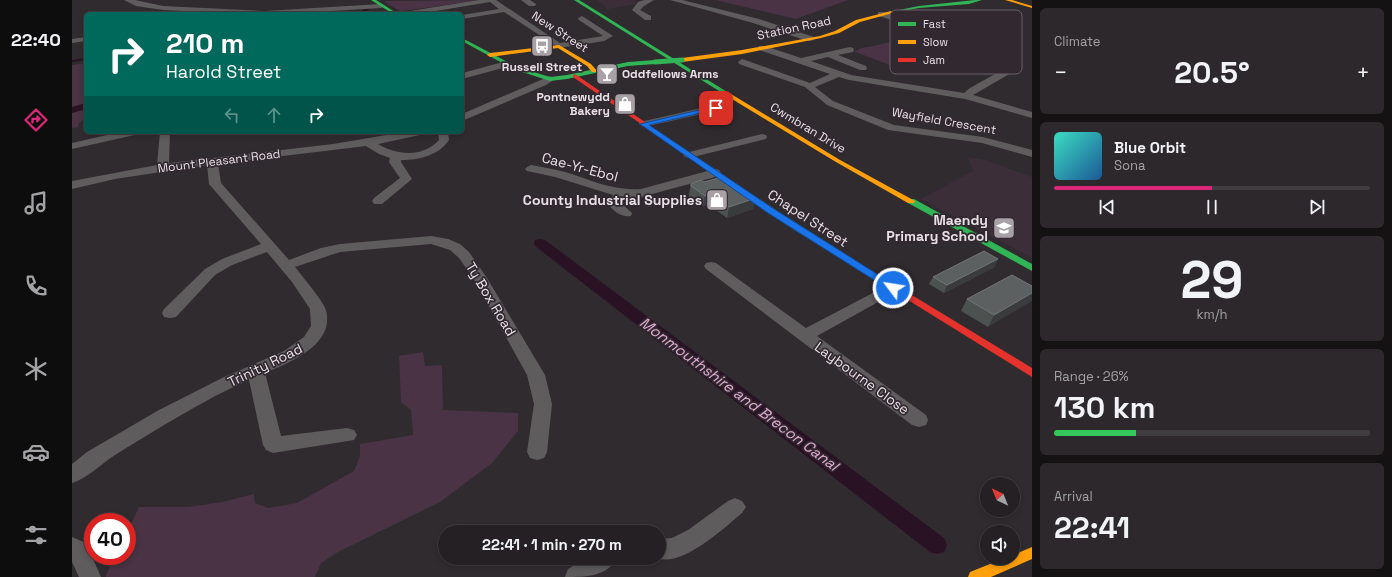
<!DOCTYPE html>
<html lang="en">
<head>
<meta charset="utf-8">
<style>
  body { margin:0; font-family:"Space Grotesk",sans-serif; background:#2c282b; color:#f1f3f6; height:100vh; display:flex; flex-direction:column; font-size:15px; white-space:nowrap }
  * { box-sizing:border-box; margin:0 }
  p { font-size:13px; color:#a3a3a6 }
  .icon { flex:none; width:22px; height:22px; fill:none; stroke:currentColor; stroke-width:2; stroke-linecap:round; stroke-linejoin:round }
  .map { position:relative; flex:1; overflow:hidden }
  .sheet { display:flex; flex-direction:column; gap:8px; padding:8px; background:#141213; width:360px }
  .sheet>* { flex:none }
  .banner { position:absolute; left:12px; top:12px; width:380px; height:122px; border-radius:6px; box-shadow:0 2px 6px #0003,0 0 0 1px #413e41; background:#00695c; color:#fff; overflow:hidden }
  .needle { width:26px; rotate:317deg }
  .fabs { position:absolute; left:908px; top:477px; display:grid; gap:8px }
  .fabs a { display:grid; place-items:center; width:40px; height:40px; border-radius:50%; background:#242023; box-shadow:0 2px 6px #0003,0 0 0 1px #413e41; font-size:20px }
  .speed { position:absolute; left:12px; top:513px; display:flex; gap:8px; font-size:20px; font-weight:700; text-align:center }
  .speed>* { display:grid; place-content:center; width:52px; height:52px; border-radius:50%; background:#242023; box-shadow:0 2px 6px #0003,0 0 0 1px #413e41; line-height:1 }
  .speed .limit { border:6px solid #d22; background:#fff; color:#111 }
  .pin { position:absolute; display:grid; place-items:center; width:34px; height:34px; color:#fff; margin:-17px; border-radius:8px; box-shadow:0 2px 6px #0006 }
  .me { position:absolute; width:44px; margin:-22px; rotate:301deg; stroke-linejoin:round; filter:drop-shadow(0 0 3px #0008) }
  .turn { display:flex; align-items:center; gap:14px; height:84px; padding:0 16px; font-size:18px }
  .turn .icon { width:52px; height:52px; stroke-width:2.5 }
  .turn b { display:block; font-size:28px; line-height:34px }
  .lanes { display:flex; align-items:center; height:38px; padding:0 16px; background:#0003; justify-content:center; gap:20px; direction:ltr }
  .lanes .off { opacity:.35 }
  .big { font-size:30px; font-weight:700; line-height:1.1 }
  .sheet .tile { flex:1; display:flex; flex-direction:column; justify-content:center; gap:6px; min-width:0; padding:0 14px; border-radius:6px; background:#2c282b }
  .sheet .dial { align-items:center; gap:0 }
  .dial b { font-size:52px; line-height:1 }
  .song { display:flex; align-items:center; gap:12px }
  .cover { width:48px; height:48px; border-radius:6px; background:linear-gradient(135deg,hsl(170 70% 55%),hsl(210 70% 35%)) }
  .played { height:4px; border-radius:2px; background:linear-gradient(90deg,#db2777 50%,#413e41 50%) }
  .keys { display:flex; justify-content:space-around; direction:ltr }
  .heat { display:flex; justify-content:space-between; align-items:center; font-size:22px; direction:ltr }
  .charge { height:6px; border-radius:3px; background:linear-gradient(90deg,#34c759 26%,#413e41 0) }
  .trip { position:absolute; left:366px; top:525px; width:228px; height:40px; border-radius:20px; background:#242023; box-shadow:0 2px 6px #0003,0 0 0 1px #413e41; font-weight:700; line-height:40px; text-align:center }
  main { display:flex; flex:1; min-height:0 }
  .tabs { display:flex; flex-direction:column; width:72px; justify-content:space-around; align-items:center; background:#0e0d0e; color:#a3a3a6 }
  .tabs .icon { width:28px; height:28px }
  .tabs .current { color:#db2777 }
  .tabs b { font-size:18px; color:#f1f3f6 }
  .map>svg:first-child { display:block }
  .built { fill:#3c2e39 }
  .green { fill:#493344 }
  .lines { fill:none; stroke-linecap:round; stroke-linejoin:round }
  .stream { stroke:#291224; stroke-width:2 }
  .canal { fill:#291224; fill-rule:evenodd }
  .street { fill:#5e5c5d; fill-rule:evenodd }
  .fast { fill:#30b455; fill-rule:evenodd }
  .slow { fill:#ff9f0a; fill-rule:evenodd }
  .jam { fill:#e5322d; fill-rule:evenodd }
  .fast-bridge { stroke:#30b455; stroke-width:5 }
  .wall { fill:#4d5150 }
  .shaded-wall { fill:#3a3b3c }
  .building { fill:#5d6060; stroke:#737475 }
  .route { fill:#1a73e8; stroke:#114b97 }
  .labels { text-anchor:middle; stroke-width:3.5; stroke-linejoin:round; paint-order:stroke }
  .far-street-label { font-size:12px; fill:#e7e1e5; stroke:#322930 }
  .far-poi-label { font-size:12px; font-weight:bold; fill:#e7e1e5; stroke:#322930 }
  .street-label { font-size:14px; fill:#e7e1e5; stroke:#322930 }
  .poi-label { font-size:14px; font-weight:bold; fill:#e7e1e5; stroke:#322930; text-anchor:end }
  .water-label { font-size:15px; font-style:italic; fill:#e0acd3; stroke:#322930 }
  .key { fill:#322930; stroke:#686066; stroke-width:1 }
  .key-label { font-size:11px; fill:#e7e1e5 }
</style>
</head>
<body>
<main>
<nav class="tabs">
<b>22:40</b>
<svg class="icon current" aria-label="directions" viewBox="0 0 24 24"><path d="M12 3l9 9-9 9-9-9zM9 14v-3h6M13 9l2 2-2 2"/></svg>
<svg class="icon" aria-label="music" viewBox="0 0 24 24"><path d="M9 18V5l10-2v13"/><circle cx="6" cy="18" r="3"/><circle cx="16" cy="16" r="3"/></svg>
<svg class="icon" aria-label="phone" viewBox="0 0 24 24"><path d="M5 4h4l2 5-3 2q2 4 5 5l2-3 5 2v4C11 20 4 13 5 4z"/></svg>
<svg class="icon" aria-label="climate" viewBox="0 0 24 24"><path d="M12 3v18M4 7l16 10M4 17L20 7"/></svg>
<svg class="icon" aria-label="car" viewBox="0 0 24 24"><path d="M5 17H2v-5l4-1 3-4h7l3 4 3 1v5h-3M9 17h6M6 11h13"/><circle cx="7" cy="17" r="2"/><circle cx="17" cy="17" r="2"/></svg>
<svg class="icon" aria-label="filters" viewBox="0 0 24 24"><path d="M4 7h16M4 17h16"/><circle cx="9" cy="7" r="2"/><circle cx="15" cy="17" r="2"/></svg>
</nav>
<div class="map">
<svg width="960" height="577" viewBox="0 0 960 577">
  <rect width="100%" height="100%" fill="#302b2f"/>
  <g class="built">
    <polygon points="525,0 563,0 564,4 536,9"/>
    <polygon points="896,157 913,160 960,177 960,258 849,199 901,171"/>
  </g>
  <g class="green">
    <polygon points="408,0 332,11 328,11 312,1"/>
    <polygon points="643,0 776,0 724,19"/>
    <polygon points="843,37 860,41 886,53 866,63 860,69 836,72 781,51 787,50 786,49"/>
    <polygon points="14,63 14,117 7,123 6,127 0,128 0,65"/>
    <polygon points="351,352 353,366 370,365 371,410 446,413 446,431 420,463 368,502 266,552 249,563 243,577 34,577 34,575 43,556 55,556 55,532 67,507 116,507 150,502 182,494 183,503 196,508 225,503 282,471 288,456 288,444 341,435 339,410 329,402 327,356"/>
  </g>
  <g class="lines">
    <g class="stream">
      <polyline points="285,14 296,9"/>
      <polyline points="0,61 14,59"/>
    </g>
    <g class="canal">
      <polygon points="14,103 14,109 0,113 0,107"/>
      <polygon points="468,239 473,240 872,538 875,545 872,552 865,554 858,552 463,246 462,243 463,240"/>
    </g>
    <g class="street">
      <polygon points="52,0 63,0 91,6 192,11 309,4 313,6 309,8 212,14 168,14 91,10 64,6"/>
      <polygon points="407,0 424,0 488,43 531,36 507,20 506,18 510,16 541,36 532,41 487,48 432,12 390,19 390,15 427,9 418,2 346,14 328,14 332,12"/>
      <polygon points="449,0 458,0 464,4 463,6 457,6"/>
      <polygon points="572,0 582,0 572,6 568,10 579,16 579,20 573,20 560,10 566,2"/>
      <polygon points="598,0 610,0 687,19 742,37 743,39 739,41 736,41 681,23"/>
      <polygon points="806,12 812,12 882,32 950,19 950,23 891,34 920,42 938,52 945,64 941,72 901,95 960,112 960,118 893,99 777,80 767,77 743,87 761,101 822,125 911,137 960,150 960,157 910,143 816,130 755,105 733,87 667,64 666,62 670,59 673,60 738,83 758,74 687,50 686,48 687,46 693,46 729,58 778,47 781,48 782,50 781,52 766,55 794,66 795,68 794,70 788,70 756,57 739,61 779,75 892,93 898,88 934,68 937,64 932,56 914,46 806,16"/>
      <polygon points="14,37 14,41 0,43 0,39"/>
      <polygon points="435,61 439,64 438,66 390,79 390,73"/>
      <polygon points="478,76 483,79 474,85 390,121 390,114"/>
      <polygon points="643,105 648,108 647,110 572,127 567,124 568,122"/>
      <polygon points="48,132 68,132 67,134 0,149 0,143"/>
      <path d="M88,132H98L97,163L261,144L332,132H353L348,135L306,144C324,155 351,158 367,140L366,132H376L377,140C366,156 347,160 329,160V162L340,179L310,204H302L300,201L302,198L328,178L317,162L318,158L307,154L294,146L146,164L149,183L217,260L249,248L268,244L359,236L376,239L388,244L397,252L415,278L473,375L480,404L475,452L472,458L465,460L458,458L455,452L462,404L455,375L401,278L387,258L378,250L359,244L268,252L223,267C230,276 251,301 254,310C263,345 218,362 193,373L209,436L275,428L282,430L285,435L282,440L201,453L194,450L191,445L177,380C131,400 87,428 43,455C29,464 16,478 0,483V464L15,452L87,410L152,377L212,351L232,337L239,326L238,309L220,282L195,252L160,265L143,275L104,317L98,318L92,317L90,313L92,309L133,269L150,259L189,244L137,184L135,165L43,179L0,189V181L85,165Z"/>
      <polygon points="690,134 694,135 695,137 694,139 617,158 613,157 611,155 613,153"/>
      <path d="M459,165C470,167 482,169 493,172C519,180 541,191 569,189L643,169L647,170L649,173L647,176L569,197H553L549,203L560,213L559,216C550,218 541,211 536,204L541,195L483,177L455,171L453,169L455,167Z"/>
      <polygon points="639,262 644,263 734,328 816,285 821,283 826,285 828,288 826,291 745,336 854,415 856,420 854,425 847,427 840,425 634,269 632,266 634,263"/>
      <path d="M663,498L670,501L674,507L670,513C652,528 610,568 584,558H587V539L600,538L616,530L656,501Z"/>
      <polygon points="0,537 14,543 29,577 7,577 0,562"/>
      <path d="M514,558H545C535,577 513,577 493,577L496,569Z"/>
    </g>
    <g class="fast">
      <polygon points="299,0 304,0 326,14 321,14"/>
      <polygon points="502,0 507,0 660,95 655,96"/>
      <polygon points="903,0 910,0 897,4 847,8 819,13 817,12 847,6"/>
      <polygon points="390,38 445,67 478,77 495,75 556,62 583,60 586,62 583,64 556,66 495,79 478,81 441,69 390,41"/>
      <polygon points="635,165 730,227 801,272 797,275 794,274 724,231 633,168 633,166"/>
      <polygon points="836,199 842,199 960,264 960,271 836,203"/>
    </g>
    <g class="slow">
      <polygon points="933,0 940,0 960,6 960,8"/>
      <polygon points="819,11 821,13 788,22 767,33 749,38 670,54 610,62 607,60 610,58 670,50 748,36 763,31 784,20"/>
      <polygon points="487,45 519,64 525,71 524,72 520,72 515,66 486,48 418,57 415,55 418,53"/>
      <polygon points="655,94 659,94 768,160 843,201 842,203 836,203 764,162 655,96"/>
      <polygon points="960,547 960,559 919,577 896,577 898,572 933,558 941,558 941,555"/>
    </g>
    <g class="jam">
      <polygon points="503,74 637,166 637,168 633,168 501,77 501,75"/>
      <polygon points="797,269 960,368 960,377 794,274 793,272"/>
    </g>
    <polyline class="fast-bridge" points="583,62 610,60"/>
  </g>
  <g class="wall">
    <polygon points="632,182 684,198 681,209 655,218 637,205 631,206 617,196 617,194 619,184"/>
    <polygon points="923,267 872,293 857,284 861,277"/>
    <polygon points="960,286 916,327 889,311 895,299"/>
  </g>
  <g class="shaded-wall">
    <polygon points="638,194 637,205 631,206 633,196"/>
    <polygon points="684,198 681,209 655,218 657,207"/>
    <polygon points="926,259 923,267 872,293 875,285"/>
    <polygon points="960,293 960,301 916,327 922,315"/>
  </g>
  <g class="building">
    <polygon points="650,177 684,198 657,207 638,194 633,196 619,186 619,184 629,180 632,182"/>
    <polygon points="912,251 926,259 875,285 861,277"/>
    <polygon points="940,275 960,286 960,293 922,315 895,299"/>
  </g>
  <polygon class="route" points="644,106 647,108 646,109 577,125 702,209 824,286 826,288 824,290 818,290 696,213 568,124"/>
  <defs>
    <g id="bus-square" transform="scale(1.15)"><rect x="-9" y="-9" width="18" height="18" rx="4" fill="#a7a1a5" stroke="#322930"/><path d="M-5-6H5V4H4V6H2V4H-2V6H-4V4H-5ZM-3.5-4V0h7V-4ZM-3.5 1.2v1.5H-2V1.2ZM2 1.2v1.5H3.5V1.2Z" fill="#fff"/></g>
    <g id="bar-square" transform="scale(1.15)"><rect x="-9" y="-9" width="18" height="18" rx="4" fill="#a7a1a5" stroke="#322930"/><path d="M-6-5H6L.8 .8V4.5H3.5V6h-7V4.5H-.8V.8Z" fill="#fff"/></g>
    <g id="shop-square" transform="scale(1.15)"><rect x="-9" y="-9" width="18" height="18" rx="4" fill="#a7a1a5" stroke="#322930"/><path d="M-5-2.5h2.3a2.7 3.5 0 0 1 5.4 0H5L5.5 6h-11ZM-1.5-2.5h3a1.5 2.3 0 0 0-3 0Z" fill="#fff"/></g>
    <g id="school-square" transform="scale(1.15)"><rect x="-9" y="-9" width="18" height="18" rx="4" fill="#a7a1a5" stroke="#322930"/><path d="M0-5L7-2L0 1L-7-2ZM-4 1L0 2.5L4 1V4Q0 6-4 4Z" fill="#fff"/></g>
  </defs>
  <g fill-rule="evenodd">
    <use href="#bus-square" x="470" y="46"/>
    <use href="#bar-square" x="535" y="74"/>
    <use href="#shop-square" x="553" y="104"/>
    <use href="#shop-square" x="645" y="200"/>
    <use href="#school-square" x="932" y="228"/>
  </g>
  <g class="labels">
    <g class="far-street-label">
      <text transform="translate(722 28) rotate(-12)" y="4">Station Road</text>
      <text transform="translate(488 32) rotate(33)" y="4">New Street</text>
      <text transform="translate(872 121) rotate(10)" y="4">Wayfield Crescent</text>
      <text transform="translate(736 128) rotate(31)" y="4">Cwmbran Drive</text>
      <text transform="translate(147 161) rotate(-7)" y="4">Mount Pleasant Road</text>
    </g>
    <g class="far-poi-label">
      <text x="470" y="71">Russell Street</text>
      <text x="550" y="78" text-anchor="start">Oddfellows Arms</text>
      <text x="538" y="101" text-anchor="end">Pontnewydd<tspan x="538" dy="14">Bakery</tspan></text>
    </g>
    <g class="street-label">
      <text transform="translate(508 167) rotate(15)" y="5">Cae-Yr-Ebol</text>
      <text transform="translate(736 218) rotate(33)" y="5">Chapel Street</text>
      <text transform="translate(419 299) rotate(59)" y="5">Ty Box Road</text>
      <text transform="translate(193 365) rotate(-26)" y="5">Trinity Road</text>
      <text transform="translate(790 378) rotate(36)" y="5">Laybourne Close</text>
    </g>
    <g class="poi-label">
      <text x="630" y="205">County Industrial Supplies</text>
      <text x="916" y="225">Maendy<tspan x="916" dy="16">Primary School</tspan></text>
    </g>
    <g class="water-label">
      <text transform="translate(667 394) rotate(37)" y="5">Monmouthshire and Brecon Canal</text>
    </g>
  </g>
  <rect x="818" y="10" width="132" height="64" rx="6" class="key"/>
  <rect x="826" y="22" width="18" height="4" fill="#30b455"/>
  <rect x="826" y="40" width="18" height="4" fill="#ff9f0a"/>
  <rect x="826" y="58" width="18" height="4" fill="#e5322d"/>
  <g class="key-label">
    <text x="851" y="28">Fast</text>
    <text x="851" y="46">Slow</text>
    <text x="851" y="64">Jam</text>
  </g>
</svg>
<div class="fabs">
<a><svg class="needle" viewBox="-14 -14 28 28"><path d="M0-13l5 13h-10z" fill="#e53935"/><path d="M0 13l5-13h-10z" fill="#a3a3a6"/></svg></a>
<a><svg class="icon" aria-label="sound" viewBox="0 0 24 24"><path d="M4 9h4l5-4v14l-5-4H4zM17 9q2 3 0 6"/></svg></a>
</div>
<div class="speed"><div class="limit">40</div></div>
<div class="pin" style="left:644px;top:108px;background:#d93025"><svg class="icon" aria-label="arrive" viewBox="0 0 24 24"><path d="M6 21V4h12l-3 4 3 4H6"/></svg></div>
<svg class="me" style="left:821px;top:288px" viewBox="-20 -20 40 40"><circle r="17" fill="#1a73e8" stroke="#fff" stroke-width="3"/><path d="M0-11L8 9 0 5-8 9z" fill="#fff"/></svg>
<div class="trip">22:41 · 1 min · 270 m</div>
<div class="banner">
<div class="turn"><svg class="icon" aria-label="right" viewBox="0 0 24 24"><path d="M7 20v-9h11M14 6l5 5-5 5"/></svg><div><b>210 m</b>Harold Street</div></div>
<div class="lanes"><svg class="icon off" aria-label="left" viewBox="0 0 24 24"><path d="M17 20v-9H6M10 6l-5 5 5 5"/></svg><svg class="icon off" aria-label="ahead" viewBox="0 0 24 24"><path d="M12 20V5M6 11l6-6 6 6"/></svg><svg class="icon" aria-label="right" viewBox="0 0 24 24"><path d="M7 20v-9h11M14 6l5 5-5 5"/></svg></div>
</div>
</div>
<section class="sheet">
<div class="tile"><p>Climate</p>
<div class="heat"><a>−</a><b class="big">20.5°</b><a>+</a></div>
</div>
<div class="tile">
<div class="song"><i class="cover"></i><div><b>Blue Orbit</b><p>Sona</p></div></div>
<div class="played"></div>
<div class="keys"><svg class="icon" aria-label="previous" viewBox="0 0 24 24"><path d="M18 5L8 12l10 7zM5 5v14"/></svg><svg class="icon" aria-label="pause" viewBox="0 0 24 24"><path d="M8 5v14M16 5v14"/></svg><svg class="icon" aria-label="next" viewBox="0 0 24 24"><path d="M6 5l10 7-10 7zM19 5v14"/></svg></div>
</div>
<div class="tile dial"><b>29</b><p>km/h</p></div>
<div class="tile"><p>Range · 26%</p><b class="big">130 km</b><div class="charge"></div></div>
<div class="tile"><p>Arrival</p><b class="big">22:41</b></div>
</section>
</main>
</body>
</html>
